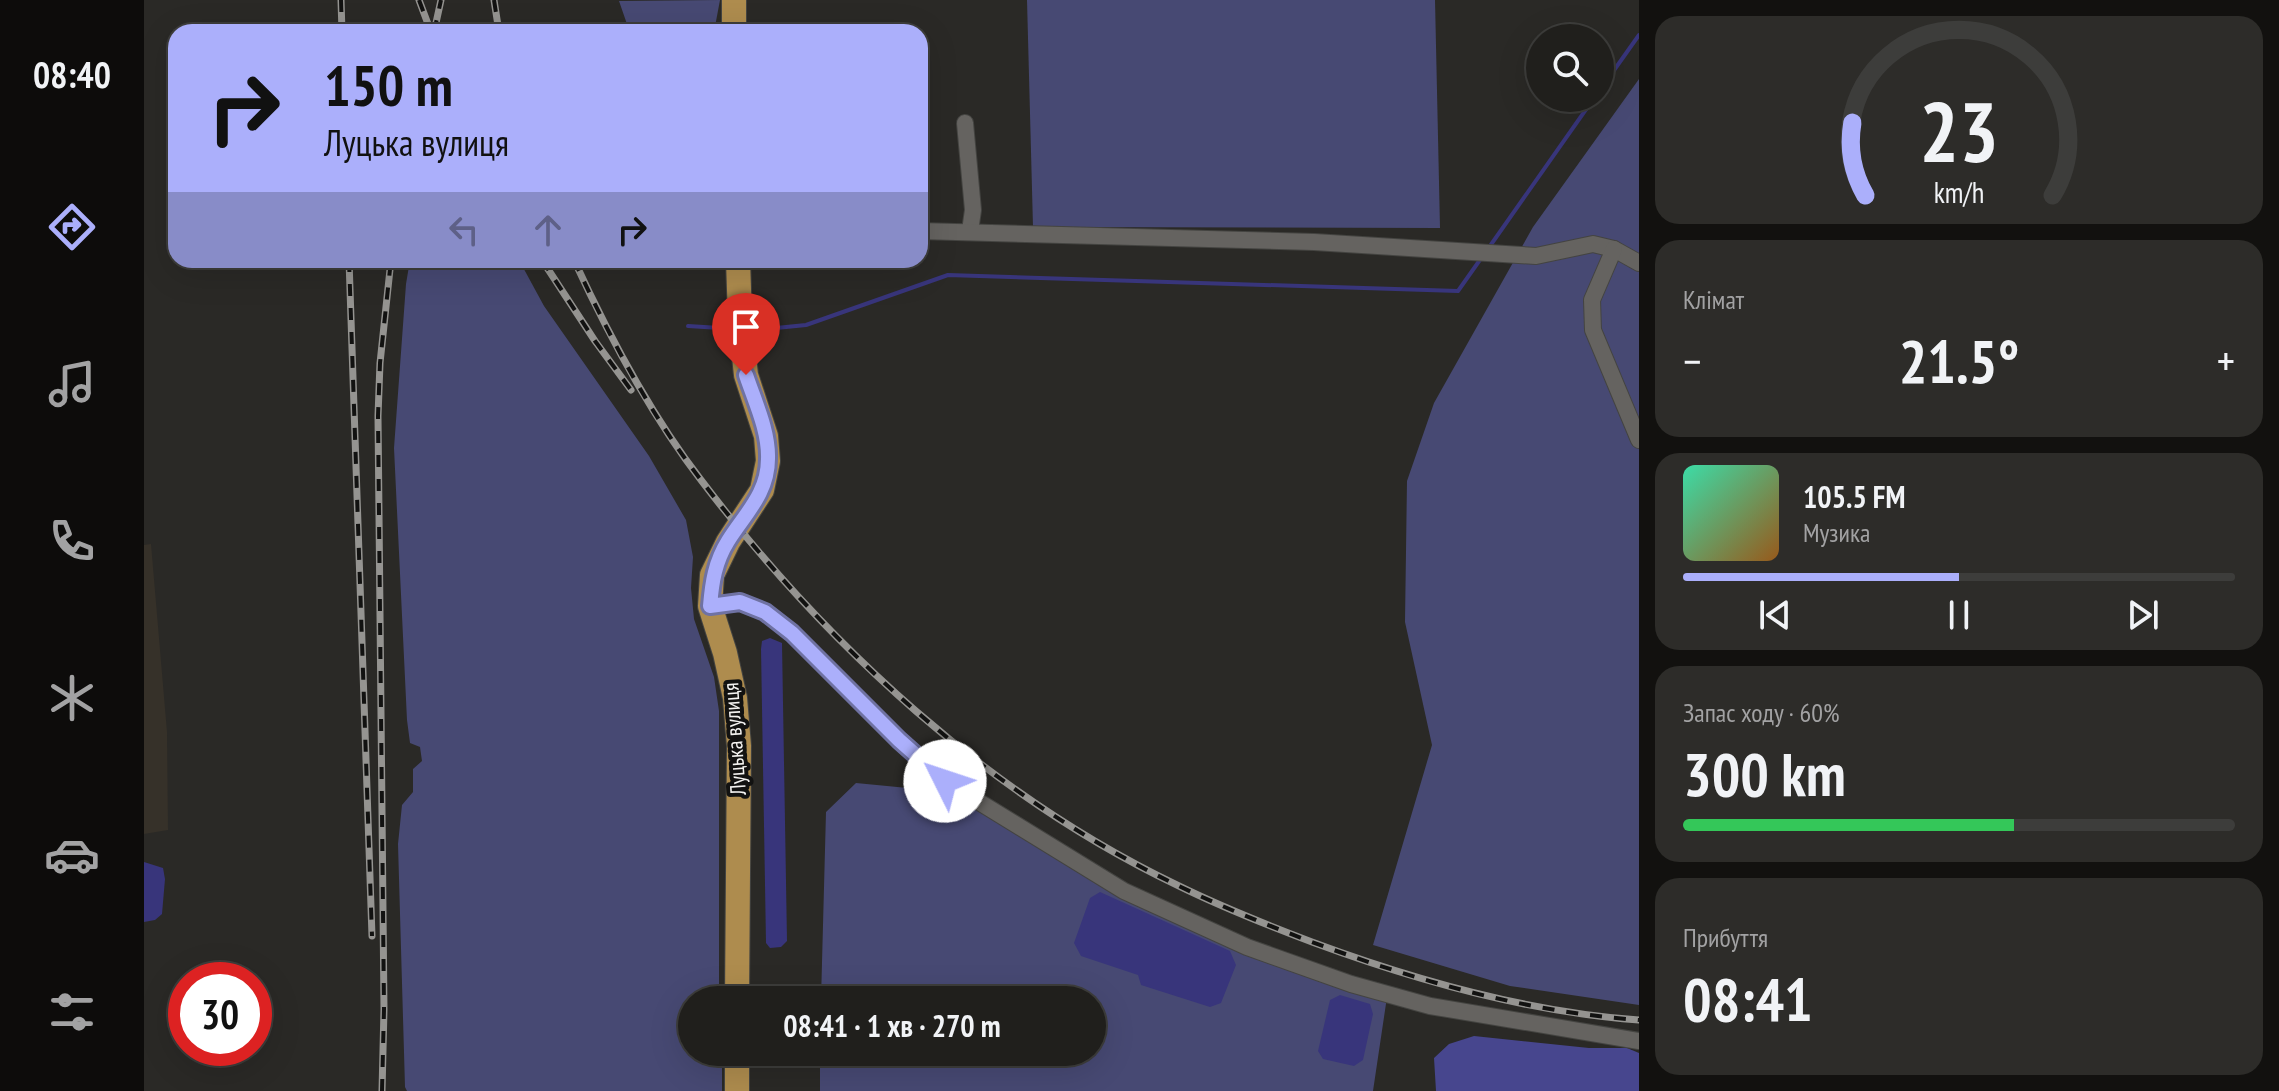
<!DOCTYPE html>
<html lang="uk">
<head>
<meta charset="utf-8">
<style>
  body { margin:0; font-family:"PT Sans Narrow",sans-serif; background:#2d2c29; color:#f1f3f6; height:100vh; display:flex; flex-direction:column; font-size:30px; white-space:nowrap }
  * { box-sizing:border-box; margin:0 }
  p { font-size:26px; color:#a2a2a3 }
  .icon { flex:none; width:44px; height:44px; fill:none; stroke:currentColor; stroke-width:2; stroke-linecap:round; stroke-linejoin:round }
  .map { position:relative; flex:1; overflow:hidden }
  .panel { display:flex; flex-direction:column; gap:16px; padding:16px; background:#12110f; width:640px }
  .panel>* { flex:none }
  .banner { position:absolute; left:24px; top:24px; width:760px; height:244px; border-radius:24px; box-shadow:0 8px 32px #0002,0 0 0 2px #3d3d3b; background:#abaffb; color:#111; overflow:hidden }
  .fabs { position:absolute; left:1382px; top:24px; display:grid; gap:16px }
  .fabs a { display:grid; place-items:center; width:88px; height:88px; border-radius:50%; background:#201f1c; box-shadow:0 8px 32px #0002,0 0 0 2px #3d3d3b; font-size:40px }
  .speed { position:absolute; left:24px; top:962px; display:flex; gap:16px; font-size:40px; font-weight:700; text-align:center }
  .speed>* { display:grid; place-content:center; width:104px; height:104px; border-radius:50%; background:#201f1c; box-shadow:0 8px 32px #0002,0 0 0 2px #3d3d3b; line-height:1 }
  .speed .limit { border:12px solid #d22; background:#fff; color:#111 }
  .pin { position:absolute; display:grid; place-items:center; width:68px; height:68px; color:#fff; margin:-82px -34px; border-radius:50% 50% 50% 0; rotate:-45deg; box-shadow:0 0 8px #0007 }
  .pin .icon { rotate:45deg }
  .me { position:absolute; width:88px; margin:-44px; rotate:311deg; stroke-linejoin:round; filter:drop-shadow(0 0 6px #0008) }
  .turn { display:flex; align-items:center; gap:28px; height:168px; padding:0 24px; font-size:36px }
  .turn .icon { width:104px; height:104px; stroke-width:2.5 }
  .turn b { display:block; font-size:56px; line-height:68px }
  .lanes { display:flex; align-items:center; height:76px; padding:0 24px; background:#0003; justify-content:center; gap:40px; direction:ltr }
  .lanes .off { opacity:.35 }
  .big { font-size:60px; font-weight:600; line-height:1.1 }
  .panel .card { flex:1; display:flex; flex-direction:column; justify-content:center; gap:12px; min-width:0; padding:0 28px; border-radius:24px; background:#2d2c29 }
  .panel .dial { align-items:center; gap:0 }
  .dial svg { height:208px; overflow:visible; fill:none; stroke:#3d3d3b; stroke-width:7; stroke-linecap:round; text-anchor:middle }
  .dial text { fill:#f1f3f6; stroke:none }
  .song { display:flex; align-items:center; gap:24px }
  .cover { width:96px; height:96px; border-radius:12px; background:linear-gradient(135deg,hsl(160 70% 55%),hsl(30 70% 35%)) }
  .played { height:8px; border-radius:4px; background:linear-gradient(90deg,#abaffb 50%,#3d3d3b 50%) }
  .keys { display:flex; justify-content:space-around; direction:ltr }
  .heat { display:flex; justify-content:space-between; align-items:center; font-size:44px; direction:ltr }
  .charge { height:12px; border-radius:6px; background:linear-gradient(90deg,#34c759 60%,#3d3d3b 0) }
  .trip { position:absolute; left:534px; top:986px; width:428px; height:80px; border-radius:40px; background:#201f1c; box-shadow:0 8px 32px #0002,0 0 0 2px #3d3d3b; font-weight:600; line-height:80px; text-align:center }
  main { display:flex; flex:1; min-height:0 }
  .tabs { display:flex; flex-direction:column; width:144px; justify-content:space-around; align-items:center; background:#0d0c0b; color:#a2a2a3 }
  .tabs .icon { width:56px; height:56px }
  .tabs .on { color:#abaffb }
  .tabs b { font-size:36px; color:#f1f3f6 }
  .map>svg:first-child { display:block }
  .built { fill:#363129 }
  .green { fill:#474973 }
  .forest { fill:#47468e }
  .water { fill:#38357b }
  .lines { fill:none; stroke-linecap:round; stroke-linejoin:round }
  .stream { stroke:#38357b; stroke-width:4 }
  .minor-casing { stroke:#444441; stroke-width:18 }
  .trunk-casing { stroke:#444441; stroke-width:26 }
  .minor { stroke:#656360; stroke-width:16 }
  .trunk { stroke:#ae8c4e; stroke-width:24 }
  .rail-casing { stroke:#959491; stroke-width:7 }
  .rail { stroke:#121211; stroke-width:4; stroke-dasharray:12; stroke-linecap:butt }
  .route-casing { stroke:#6f72a3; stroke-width:20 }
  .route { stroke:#abaffb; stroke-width:14 }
  .labels { text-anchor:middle; stroke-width:8; stroke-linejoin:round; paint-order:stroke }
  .street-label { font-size:22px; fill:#f4f3f1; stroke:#121211 }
</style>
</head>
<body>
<main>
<nav class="tabs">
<b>08:40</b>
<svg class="icon on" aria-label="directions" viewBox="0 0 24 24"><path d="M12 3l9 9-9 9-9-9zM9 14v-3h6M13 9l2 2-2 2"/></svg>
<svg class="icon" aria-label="music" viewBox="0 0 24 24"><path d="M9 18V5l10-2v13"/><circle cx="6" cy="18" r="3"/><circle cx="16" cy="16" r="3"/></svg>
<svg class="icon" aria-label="phone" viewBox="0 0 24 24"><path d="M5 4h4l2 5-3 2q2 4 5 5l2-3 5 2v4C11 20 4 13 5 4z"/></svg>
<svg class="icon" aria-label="climate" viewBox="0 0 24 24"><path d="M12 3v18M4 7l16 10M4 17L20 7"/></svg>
<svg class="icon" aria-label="car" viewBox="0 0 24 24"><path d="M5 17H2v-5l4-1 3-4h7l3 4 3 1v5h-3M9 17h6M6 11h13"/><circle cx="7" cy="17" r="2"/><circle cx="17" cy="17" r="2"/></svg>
<svg class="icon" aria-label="filters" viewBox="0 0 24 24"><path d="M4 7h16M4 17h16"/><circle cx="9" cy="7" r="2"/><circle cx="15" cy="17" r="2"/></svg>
</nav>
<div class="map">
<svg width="1495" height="1091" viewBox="0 0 1495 1091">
  <rect width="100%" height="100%" fill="#2a2926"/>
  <polygon class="built" points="7,544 23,732 24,830 0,834 0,545"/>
  <g class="green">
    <polygon points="576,0 570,32 515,32 513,26 484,27 475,1"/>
    <polygon points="883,0 1291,0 1296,228 889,227"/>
    <polygon points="1495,79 1495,1005 1366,986 1229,945 1288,745 1261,622 1263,481 1290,403 1389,227"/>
    <polygon points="266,260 375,260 400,306 505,456 542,520 549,557 547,588 550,619 570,677 575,711 575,1000 548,1000 548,1052 578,1052 578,1091 263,1091 261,1087 254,844 258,805 269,792 269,769 278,761 276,747 266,743 263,720 250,448 262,284"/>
    <polygon points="712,783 805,792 959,884 1243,997 1229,1091 676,1091 676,1052 948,1052 948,1000 677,1000 682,812"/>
  </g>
  <polygon class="forest" points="1330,1036 1445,1048 1483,1048 1495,1053 1495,1091 1292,1091 1290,1058 1305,1044"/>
  <g class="water">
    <polygon points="626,638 638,643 643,941 637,947 626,948 622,943 617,649 618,641"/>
    <polygon points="0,862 19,868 21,879 18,914 11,920 0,922"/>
    <polygon points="956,892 1086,951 1092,965 1077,1003 1066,1007 997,985 994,975 937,956 930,943 946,898"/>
    <polygon points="1196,995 1226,1004 1229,1014 1219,1060 1210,1066 1179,1059 1174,1051 1186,1000"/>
  </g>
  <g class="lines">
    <g class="stream">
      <polyline points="1456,90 1495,35"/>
      <polyline points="1346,246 1450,98"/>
      <polyline points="544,326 576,328"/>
      <polyline points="622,329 662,325 804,275 1314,291 1338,257"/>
    </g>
    <g class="minor-casing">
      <g id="minor">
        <polyline points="821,123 829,210 826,231"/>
        <polyline points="776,231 1170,242 1392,256 1449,244 1470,249 1495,263"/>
        <polyline points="1470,249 1448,300 1449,330 1495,440"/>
        <polyline points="566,606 596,602 621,612 648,633 755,740 801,781 980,891 1103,947 1207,984 1286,1006 1495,1041"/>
      </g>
    </g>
    <g class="trunk-casing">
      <g id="trunk">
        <polyline points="590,32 590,0"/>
        <polyline points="593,1000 595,746 591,698 581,653 566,606 568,575 584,542 618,490 624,461 622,436 602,375 596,319 594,260"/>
        <polyline points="593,1091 593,1052"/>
      </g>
    </g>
    <use href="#minor" class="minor"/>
    <use href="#trunk" class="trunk"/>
    <g class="rail-casing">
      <g id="rail">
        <polyline points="197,0 198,32"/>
        <polyline points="275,0 287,32"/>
        <polyline points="350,0 355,32"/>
        <polyline points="290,32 297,0"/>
        <polyline points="205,260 228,936"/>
        <polyline points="398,260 451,341 487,390"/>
        <path d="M430,260C465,336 506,414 557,480C683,646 846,796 1035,886C1078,907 1123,925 1168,942C1273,981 1383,1012 1495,1020"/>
        <polyline points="238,1091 240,1009 234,416 236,363 247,260"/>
      </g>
    </g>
    <use href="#rail" class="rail"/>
  </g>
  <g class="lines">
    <g class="route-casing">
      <path id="route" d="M602,375C611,402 625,431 624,459C624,493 601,514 584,541C571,562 568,582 566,606L596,602L621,612L648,633L755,740L801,781"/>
    </g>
    <use href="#route" class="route"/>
  </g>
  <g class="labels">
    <g class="street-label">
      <text transform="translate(590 739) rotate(-94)" y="8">Луцька вулиця</text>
    </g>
  </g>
</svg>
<div class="fabs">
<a><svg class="icon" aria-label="search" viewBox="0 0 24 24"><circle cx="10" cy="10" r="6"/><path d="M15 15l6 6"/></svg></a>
</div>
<div class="speed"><div class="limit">30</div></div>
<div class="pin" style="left:602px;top:375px;background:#d93025"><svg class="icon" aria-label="arrive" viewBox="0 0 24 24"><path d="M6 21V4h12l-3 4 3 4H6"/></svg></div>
<svg class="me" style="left:801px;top:781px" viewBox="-20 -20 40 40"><circle r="19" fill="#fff"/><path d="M0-13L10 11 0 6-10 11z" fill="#abaffb"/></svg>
<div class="trip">08:41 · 1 хв · 270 m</div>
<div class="banner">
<div class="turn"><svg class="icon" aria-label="right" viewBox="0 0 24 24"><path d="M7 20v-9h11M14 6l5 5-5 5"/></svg><div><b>150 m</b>Луцька вулиця</div></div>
<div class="lanes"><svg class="icon off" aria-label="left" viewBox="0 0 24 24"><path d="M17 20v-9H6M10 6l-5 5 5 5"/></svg><svg class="icon off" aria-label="ahead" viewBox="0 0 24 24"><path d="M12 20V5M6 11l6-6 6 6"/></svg><svg class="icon" aria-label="right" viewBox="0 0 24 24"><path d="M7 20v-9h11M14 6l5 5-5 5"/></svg></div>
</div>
</div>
<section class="panel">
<div class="card dial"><svg viewBox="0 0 100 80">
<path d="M14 69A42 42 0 1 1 86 69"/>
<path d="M14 69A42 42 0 0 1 9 41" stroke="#abaffb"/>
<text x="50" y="56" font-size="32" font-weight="700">23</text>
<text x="50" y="72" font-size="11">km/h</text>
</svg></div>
<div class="card"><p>Клімат</p>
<div class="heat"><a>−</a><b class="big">21.5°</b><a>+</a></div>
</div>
<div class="card">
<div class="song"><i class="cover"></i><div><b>105.5 FM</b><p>Музика</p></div></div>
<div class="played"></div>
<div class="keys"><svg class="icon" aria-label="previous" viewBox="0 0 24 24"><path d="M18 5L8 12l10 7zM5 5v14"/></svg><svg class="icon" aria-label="pause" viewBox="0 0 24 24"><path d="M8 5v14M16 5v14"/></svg><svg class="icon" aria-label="next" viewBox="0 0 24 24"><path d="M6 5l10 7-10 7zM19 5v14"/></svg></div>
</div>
<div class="card"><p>Запас ходу · 60%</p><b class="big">300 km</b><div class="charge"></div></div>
<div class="card"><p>Прибуття</p><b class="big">08:41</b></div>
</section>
</main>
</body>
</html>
